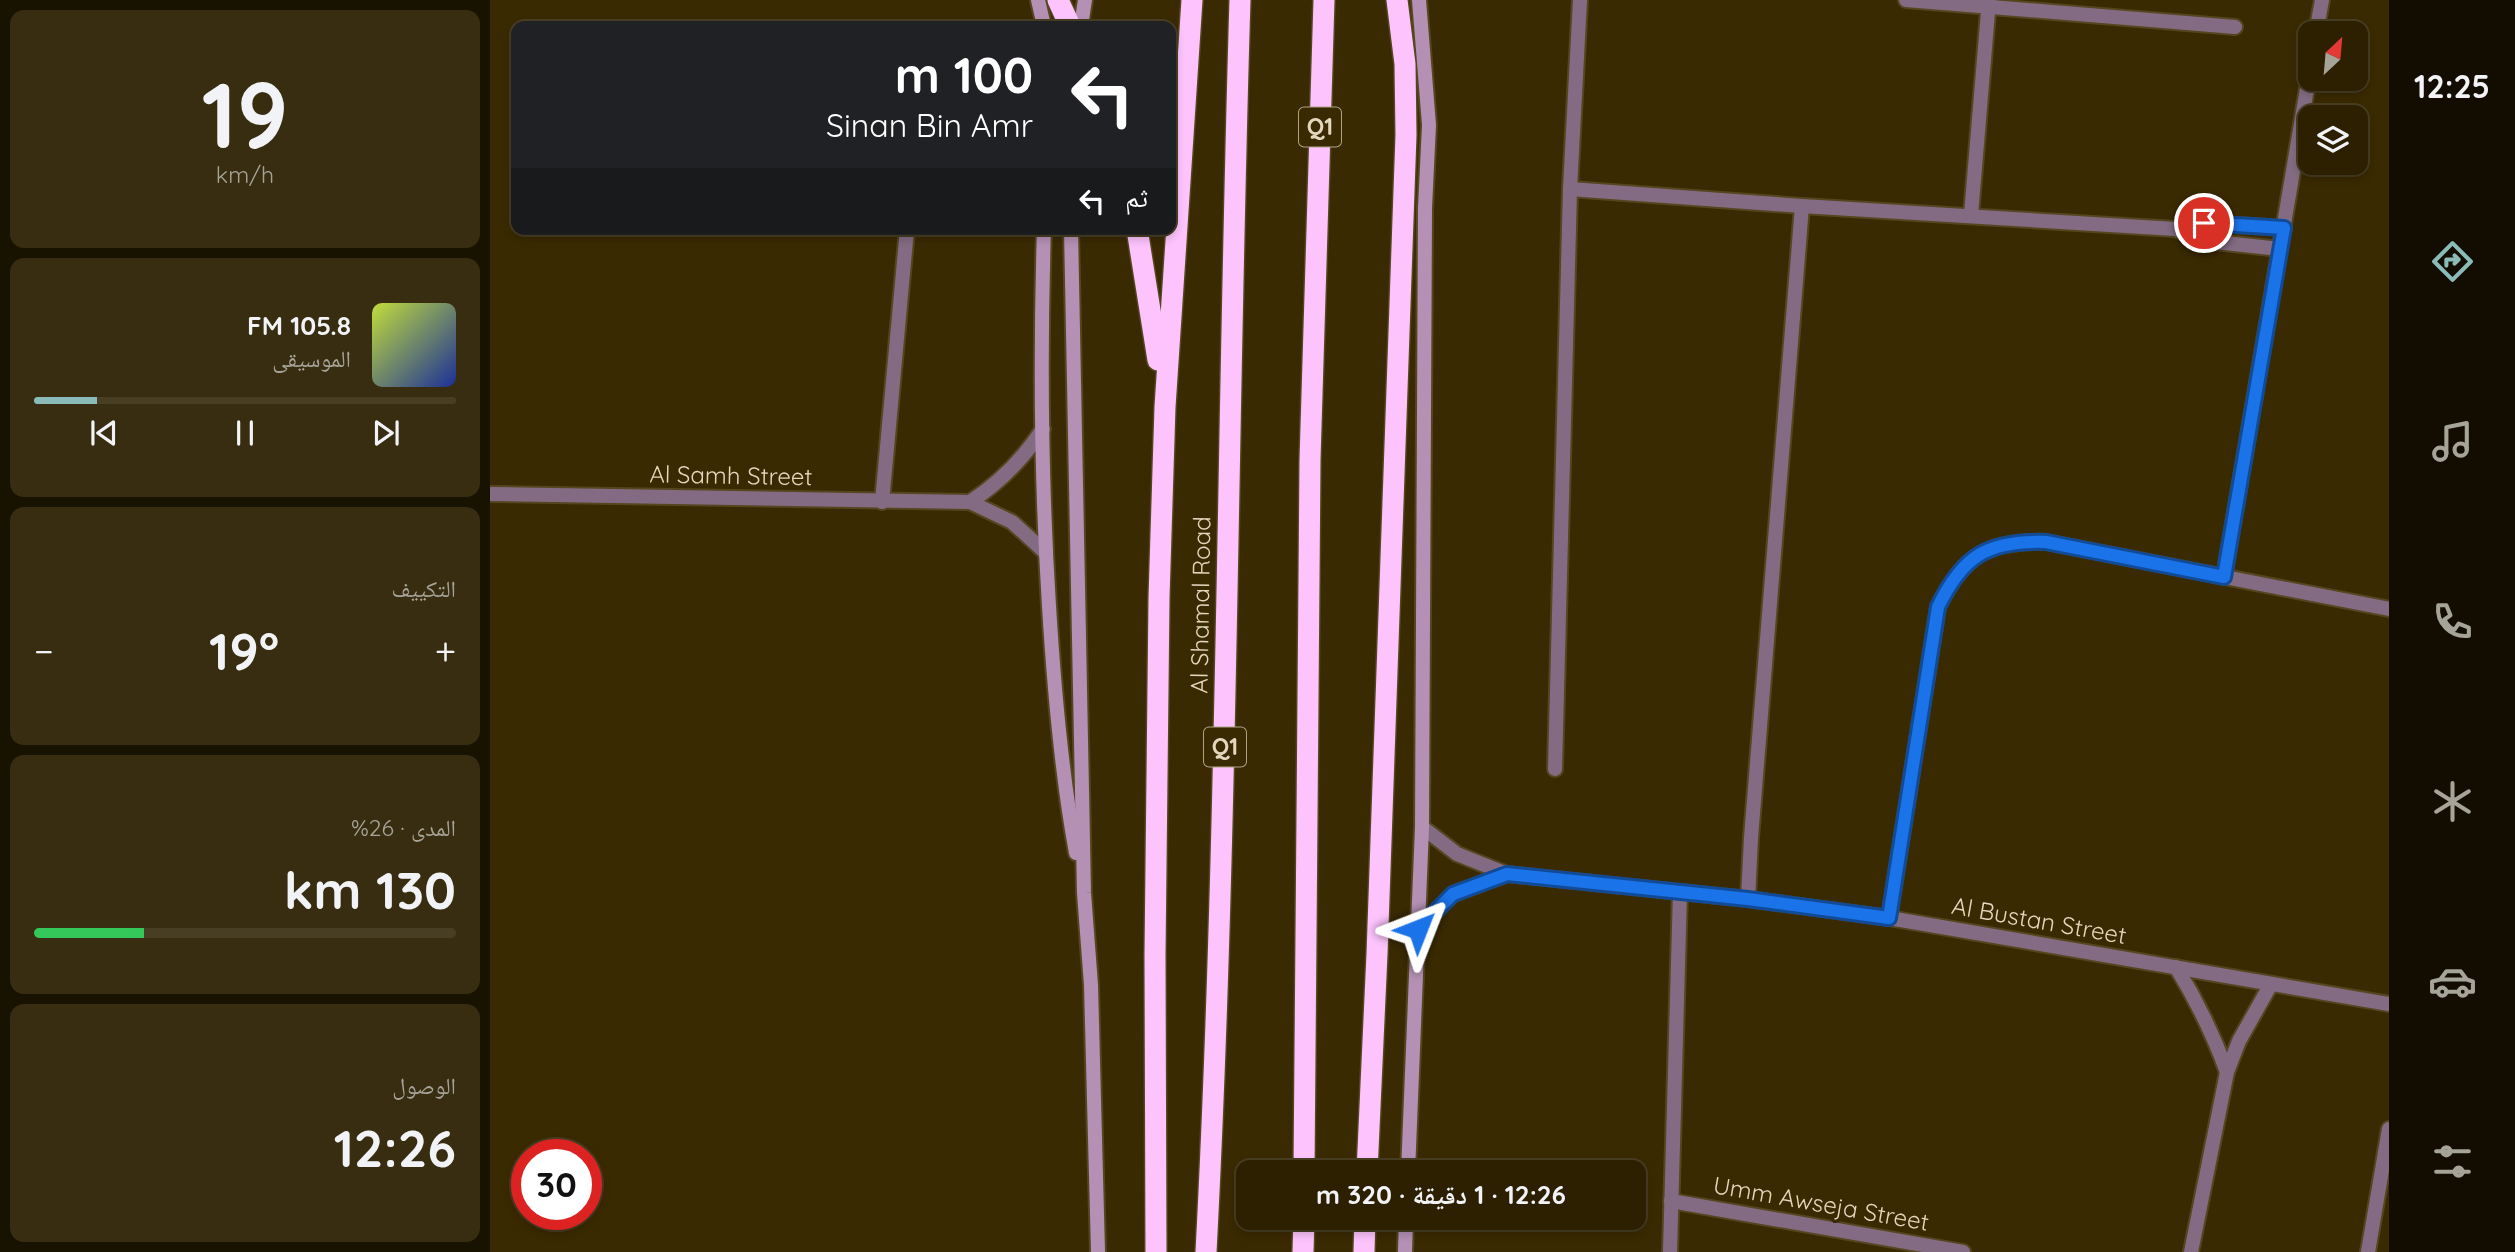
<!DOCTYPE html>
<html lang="ar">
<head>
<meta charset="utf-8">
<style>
  body { margin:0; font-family:Quicksand,"Noto Naskh Arabic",sans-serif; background:#382d10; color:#f1f3f6; direction:rtl; height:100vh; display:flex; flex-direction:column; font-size:26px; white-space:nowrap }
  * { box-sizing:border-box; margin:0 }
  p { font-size:23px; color:#a6a399 }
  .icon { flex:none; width:38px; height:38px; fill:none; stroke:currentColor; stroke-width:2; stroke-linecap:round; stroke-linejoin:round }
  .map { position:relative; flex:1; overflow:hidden; direction:ltr }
  .side { display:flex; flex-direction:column; gap:10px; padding:10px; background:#181201; width:490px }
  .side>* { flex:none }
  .guide { position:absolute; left:21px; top:21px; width:665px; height:214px; border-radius:14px; box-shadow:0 4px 10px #0003,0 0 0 2px #483e23; direction:rtl; background:#202124; color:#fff; overflow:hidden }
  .needle { width:46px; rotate:26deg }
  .fabs { position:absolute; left:1808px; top:21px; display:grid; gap:14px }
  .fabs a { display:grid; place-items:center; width:70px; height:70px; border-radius:14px; background:#2c2001; box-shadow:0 4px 10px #0003,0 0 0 2px #483e23; font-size:35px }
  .speed { position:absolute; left:21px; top:1139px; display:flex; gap:14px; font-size:35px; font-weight:700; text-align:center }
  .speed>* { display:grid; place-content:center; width:91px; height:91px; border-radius:50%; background:#2c2001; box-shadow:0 4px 10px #0003,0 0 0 2px #483e23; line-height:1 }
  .speed .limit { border:10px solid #d22; background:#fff; color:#111 }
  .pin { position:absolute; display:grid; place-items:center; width:60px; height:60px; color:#fff; margin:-30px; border:4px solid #fff; border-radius:50%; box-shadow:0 2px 7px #0007 }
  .me { position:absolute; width:77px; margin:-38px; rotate:45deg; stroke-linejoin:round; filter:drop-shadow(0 0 5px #0008) }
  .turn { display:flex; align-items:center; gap:24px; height:147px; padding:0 28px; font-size:32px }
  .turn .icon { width:91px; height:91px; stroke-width:2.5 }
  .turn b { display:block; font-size:49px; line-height:60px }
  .then { display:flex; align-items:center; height:66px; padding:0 28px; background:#0003; gap:14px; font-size:26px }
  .big { font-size:52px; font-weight:700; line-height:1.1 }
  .side .tile { flex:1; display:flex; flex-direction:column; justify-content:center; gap:10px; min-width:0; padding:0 24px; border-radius:14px; background:#382d10 }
  .side .dial { align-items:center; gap:0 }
  .dial b { font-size:91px; line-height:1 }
  .song { display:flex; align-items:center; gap:21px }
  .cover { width:84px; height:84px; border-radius:10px; background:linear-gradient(135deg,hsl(70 70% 55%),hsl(230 70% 35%)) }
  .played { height:7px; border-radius:4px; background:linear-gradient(90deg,#8bbbb9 15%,#483e23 15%) }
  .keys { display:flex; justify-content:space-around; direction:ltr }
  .heat { display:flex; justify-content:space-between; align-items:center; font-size:38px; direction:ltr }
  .charge { height:10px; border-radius:5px; background:linear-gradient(90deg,#34c759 26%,#483e23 0) }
  .trip { position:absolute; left:746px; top:1160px; width:410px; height:70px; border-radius:14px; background:#2c2001; box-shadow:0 4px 10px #0003,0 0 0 2px #483e23; font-weight:700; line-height:70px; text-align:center; direction:rtl }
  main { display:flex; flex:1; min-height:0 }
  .tabs { display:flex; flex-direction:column; width:126px; justify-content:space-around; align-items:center; background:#120d00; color:#a6a399 }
  .tabs .icon { width:49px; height:49px }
  .tabs .active { color:#8bbbb9 }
  .tabs b { font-size:32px; color:#f1f3f6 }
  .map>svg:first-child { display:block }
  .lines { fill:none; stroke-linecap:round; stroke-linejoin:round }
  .minor-casing { stroke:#55461f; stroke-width:18 }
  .secondary-casing { stroke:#55461f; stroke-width:18 }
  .motorway-casing { stroke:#55461f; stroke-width:24 }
  .minor { stroke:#836c83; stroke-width:14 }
  .secondary { stroke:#b490b4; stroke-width:14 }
  .motorway { stroke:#fcc3fc; stroke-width:21 }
  .route-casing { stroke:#114b97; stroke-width:18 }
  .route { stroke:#1a73e8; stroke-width:12 }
  .labels { text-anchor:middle; stroke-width:7; stroke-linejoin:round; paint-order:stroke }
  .shield { fill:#3a2a01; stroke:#b0a385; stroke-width:2 }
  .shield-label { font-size:23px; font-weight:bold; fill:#e3d7bd }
  .street-label { font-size:24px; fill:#e3d7bd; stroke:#3a2a01 }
</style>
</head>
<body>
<main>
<nav class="tabs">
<b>12:25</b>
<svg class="icon active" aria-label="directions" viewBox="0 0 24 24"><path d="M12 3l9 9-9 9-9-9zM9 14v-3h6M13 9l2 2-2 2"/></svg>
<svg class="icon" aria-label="music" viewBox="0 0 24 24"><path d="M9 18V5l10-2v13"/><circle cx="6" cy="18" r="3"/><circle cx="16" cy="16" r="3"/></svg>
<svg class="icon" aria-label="phone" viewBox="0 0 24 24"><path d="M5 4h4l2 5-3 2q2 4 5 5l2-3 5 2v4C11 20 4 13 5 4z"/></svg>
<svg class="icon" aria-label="climate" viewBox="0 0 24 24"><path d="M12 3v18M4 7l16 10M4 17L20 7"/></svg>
<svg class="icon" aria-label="car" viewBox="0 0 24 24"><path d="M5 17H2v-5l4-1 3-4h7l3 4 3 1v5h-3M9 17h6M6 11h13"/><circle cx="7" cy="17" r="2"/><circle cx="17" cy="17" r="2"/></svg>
<svg class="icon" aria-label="filters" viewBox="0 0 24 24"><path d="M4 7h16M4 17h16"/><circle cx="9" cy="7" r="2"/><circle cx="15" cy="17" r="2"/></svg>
</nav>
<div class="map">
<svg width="1899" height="1252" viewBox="0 0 1899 1252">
  <rect width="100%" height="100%" fill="#3a2a01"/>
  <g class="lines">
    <g class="minor-casing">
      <g id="minor">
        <polyline points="1416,0 1745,27"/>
        <polyline points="1826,33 1832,0"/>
        <polyline points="1080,189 1312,206 1685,229 1714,223 1794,228"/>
        <polyline points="1481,215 1499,0"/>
        <polyline points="1685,229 1716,241 1790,249"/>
        <polyline points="0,494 480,502 522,522 556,553"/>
        <polyline points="392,502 417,229"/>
        <path d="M480,502C511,482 533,459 553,429"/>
        <polyline points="1734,577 1820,71"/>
        <polyline points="1065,769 1080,189 1090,0"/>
        <polyline points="932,827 967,854 1017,874 1258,899 1399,918 1899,1004"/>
        <polyline points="1258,899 1261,838 1312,206"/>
        <path d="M1399,918L1448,607C1473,555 1499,540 1556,542L1899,609"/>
        <polyline points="928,929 963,894 1017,874"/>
        <path d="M1686,967C1707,1001 1723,1034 1737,1072"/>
        <polyline points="1181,1201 1473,1252"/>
        <polyline points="1180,1252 1190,892"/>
        <polyline points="1701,1252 1737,1072 1749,1041 1781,984"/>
        <polyline points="1878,1252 1899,1129"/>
      </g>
    </g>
    <g class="secondary-casing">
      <g id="secondary">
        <polyline points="548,0 554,26"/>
        <polyline points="591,26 595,0"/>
        <path d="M554,229C550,355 551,480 559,606C564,688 571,772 586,853"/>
        <polyline points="581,229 594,893 601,985 608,1252"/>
        <polyline points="918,1172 932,827 935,208 939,125 929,0"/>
        <polyline points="915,1252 916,1218"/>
      </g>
    </g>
    <g class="motorway-casing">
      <g id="motorway">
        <polyline points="568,0 580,26"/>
        <polyline points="647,229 668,360"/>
        <polyline points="814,1172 820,460 834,0"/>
        <polyline points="877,1172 887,954 916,135 915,64 907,0"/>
        <polyline points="666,1252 665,955 669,598 675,407 702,0"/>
        <path d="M716,1252C738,835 737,417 750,0"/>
        <polyline points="813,1252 814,1218"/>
        <polyline points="874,1252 875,1218"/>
      </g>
    </g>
    <use href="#minor" class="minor"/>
    <use href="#secondary" class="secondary"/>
    <use href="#motorway" class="motorway"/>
  </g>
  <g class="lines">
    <g class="route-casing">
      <path id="route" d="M928,929L963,894L1017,874L1258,899L1399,918L1448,607C1473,555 1499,540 1556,542L1734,577L1794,228L1714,223"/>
    </g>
    <use href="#route" class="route"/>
  </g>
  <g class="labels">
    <g class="shield">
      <rect x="809" y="107.5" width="42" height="39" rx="5"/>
      <rect x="714" y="727.5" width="42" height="39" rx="5"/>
    </g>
    <g class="shield-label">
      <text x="830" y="135">Q1</text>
      <text x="735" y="755">Q1</text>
    </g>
    <g class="street-label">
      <text transform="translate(241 476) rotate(1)" y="8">Al Samh Street</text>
      <text transform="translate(711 605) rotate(-89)" y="8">Al Shamal Road</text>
      <text transform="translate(1549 921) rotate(10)" y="8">Al Bustan Street</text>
      <text transform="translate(1331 1204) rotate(10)" y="8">Umm Awseja Street</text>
    </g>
  </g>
</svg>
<div class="fabs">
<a><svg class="needle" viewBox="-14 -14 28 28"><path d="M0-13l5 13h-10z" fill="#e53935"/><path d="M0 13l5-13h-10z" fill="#a6a399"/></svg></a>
<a><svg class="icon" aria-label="layers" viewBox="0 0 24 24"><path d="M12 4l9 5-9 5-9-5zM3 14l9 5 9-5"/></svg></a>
</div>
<div class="speed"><div class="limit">30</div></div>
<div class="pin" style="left:1714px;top:223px;background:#d93025"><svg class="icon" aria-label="arrive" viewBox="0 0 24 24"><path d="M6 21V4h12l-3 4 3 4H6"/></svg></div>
<svg class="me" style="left:928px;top:929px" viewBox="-20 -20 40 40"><path d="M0-17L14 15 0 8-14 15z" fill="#1a73e8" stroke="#fff" stroke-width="4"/></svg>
<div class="trip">12:26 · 1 دقيقة · 320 m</div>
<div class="guide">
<div class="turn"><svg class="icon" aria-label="left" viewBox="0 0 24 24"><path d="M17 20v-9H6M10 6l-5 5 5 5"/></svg><div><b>100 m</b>Sinan Bin Amr</div></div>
<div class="then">ثم<svg class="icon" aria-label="left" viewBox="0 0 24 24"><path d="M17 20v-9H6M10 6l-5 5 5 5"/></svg></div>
</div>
</div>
<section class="side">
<div class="tile dial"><b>19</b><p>km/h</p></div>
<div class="tile">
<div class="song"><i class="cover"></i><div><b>105.8 FM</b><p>الموسيقى</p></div></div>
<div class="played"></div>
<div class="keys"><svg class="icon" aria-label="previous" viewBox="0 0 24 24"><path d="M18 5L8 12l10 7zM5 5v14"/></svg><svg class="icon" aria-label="pause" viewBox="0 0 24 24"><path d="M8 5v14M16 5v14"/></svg><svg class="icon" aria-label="next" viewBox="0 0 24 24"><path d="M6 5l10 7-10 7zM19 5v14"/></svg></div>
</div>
<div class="tile"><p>التكييف</p>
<div class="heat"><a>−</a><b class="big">19°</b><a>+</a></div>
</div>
<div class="tile"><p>المدى · 26%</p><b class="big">130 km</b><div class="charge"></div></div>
<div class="tile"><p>الوصول</p><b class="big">12:26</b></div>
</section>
</main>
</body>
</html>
